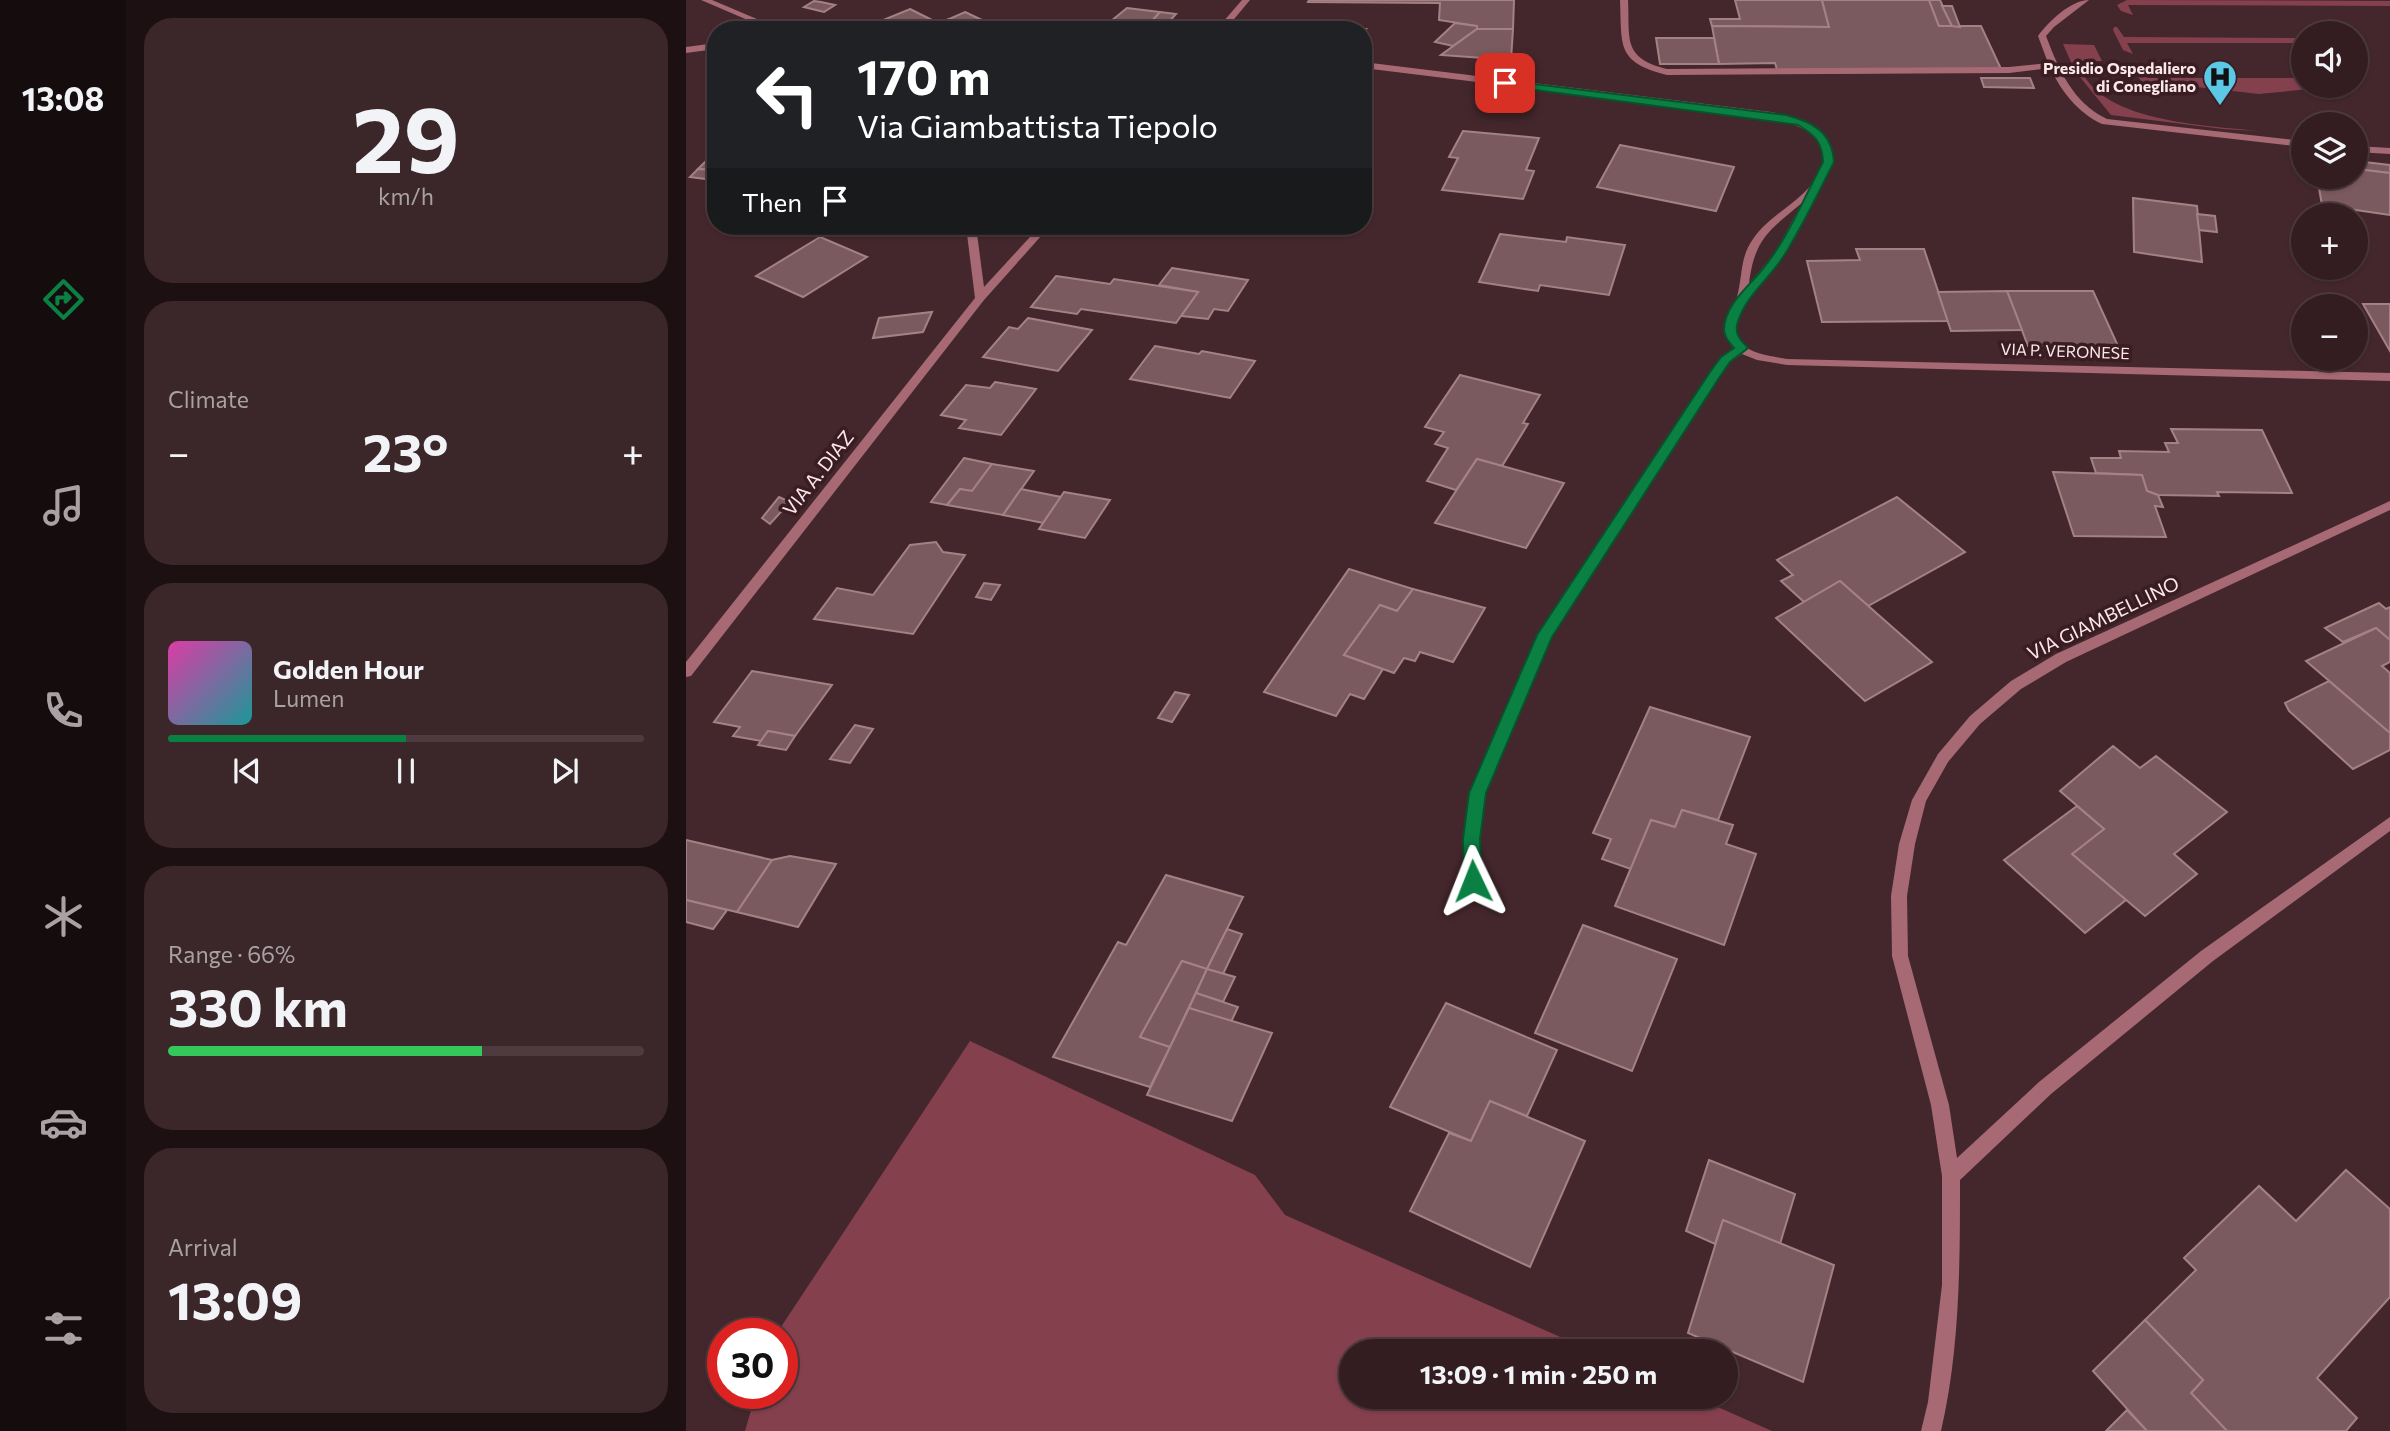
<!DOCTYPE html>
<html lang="en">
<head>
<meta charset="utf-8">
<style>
  body { margin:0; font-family:Commissioner,sans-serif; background:#3b262a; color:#f1f3f6; height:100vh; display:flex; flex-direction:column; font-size:26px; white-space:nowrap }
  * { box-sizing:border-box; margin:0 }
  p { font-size:23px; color:#a9a2a5 }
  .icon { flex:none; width:38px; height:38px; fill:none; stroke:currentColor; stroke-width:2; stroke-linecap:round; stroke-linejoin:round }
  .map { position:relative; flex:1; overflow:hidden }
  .drawer { display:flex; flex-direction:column; gap:18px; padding:18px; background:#1c1012; width:560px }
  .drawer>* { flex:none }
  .guide { position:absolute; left:21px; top:21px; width:665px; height:214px; border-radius:28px; box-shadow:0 2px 5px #0004,0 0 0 2px #4e3b3f; background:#202124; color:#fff; overflow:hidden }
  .buttons { position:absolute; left:1605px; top:21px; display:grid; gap:14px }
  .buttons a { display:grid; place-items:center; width:77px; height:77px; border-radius:50%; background:#331d21; box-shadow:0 2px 5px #0004,0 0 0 2px #4e3b3f; font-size:35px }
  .speed { position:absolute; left:21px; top:1318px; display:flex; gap:14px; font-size:35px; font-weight:700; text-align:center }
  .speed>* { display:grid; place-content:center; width:91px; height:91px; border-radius:50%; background:#331d21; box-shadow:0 2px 5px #0004,0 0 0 2px #4e3b3f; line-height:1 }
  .speed .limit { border:10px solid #d22; background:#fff; color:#111 }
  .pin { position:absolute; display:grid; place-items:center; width:60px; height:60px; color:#fff; margin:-30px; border-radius:14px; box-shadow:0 4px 10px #0006 }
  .me { position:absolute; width:77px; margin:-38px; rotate:358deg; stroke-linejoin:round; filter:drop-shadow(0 0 5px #0008) }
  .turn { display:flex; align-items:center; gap:24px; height:147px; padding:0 35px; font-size:32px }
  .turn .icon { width:91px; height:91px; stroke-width:2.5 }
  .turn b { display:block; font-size:49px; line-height:60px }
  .then { display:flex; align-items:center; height:66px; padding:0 35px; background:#0003; gap:14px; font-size:26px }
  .big { font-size:52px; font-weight:700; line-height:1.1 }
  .drawer .card { flex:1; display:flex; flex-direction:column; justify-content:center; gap:10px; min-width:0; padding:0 24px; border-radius:28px; background:#3b262a }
  .drawer .dial { align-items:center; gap:0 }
  .dial b { font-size:91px; line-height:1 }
  .song { display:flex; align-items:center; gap:21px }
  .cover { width:84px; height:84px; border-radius:10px; background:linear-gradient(135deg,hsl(320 70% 55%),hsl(180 70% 35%)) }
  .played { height:7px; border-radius:4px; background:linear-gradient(90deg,#0b8043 50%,#4e3b3f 50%) }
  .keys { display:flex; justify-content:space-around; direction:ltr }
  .heat { display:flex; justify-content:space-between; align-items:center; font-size:38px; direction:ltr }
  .charge { height:10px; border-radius:5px; background:linear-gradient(90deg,#34c759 66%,#4e3b3f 0) }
  .trip { position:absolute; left:653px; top:1339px; width:399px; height:70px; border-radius:35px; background:#331d21; box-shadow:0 2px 5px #0004,0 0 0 2px #4e3b3f; font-weight:700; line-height:70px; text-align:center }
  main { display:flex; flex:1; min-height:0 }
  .tabs { display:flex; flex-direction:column; width:126px; justify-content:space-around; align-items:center; background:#140c0d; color:#a9a2a5 }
  .tabs .icon { width:49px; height:49px }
  .tabs .on { color:#0b8043 }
  .tabs b { font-size:32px; color:#f1f3f6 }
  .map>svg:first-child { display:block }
  .green { fill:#85404e }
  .building { fill:#7b5a5f; stroke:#a48185; stroke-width:2 }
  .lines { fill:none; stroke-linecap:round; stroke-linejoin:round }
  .service { fill:#a76a74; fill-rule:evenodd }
  .minor { fill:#a76a74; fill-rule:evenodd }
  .route { fill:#0b8043; stroke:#07532c; stroke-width:2 }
  .labels { text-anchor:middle; stroke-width:7; stroke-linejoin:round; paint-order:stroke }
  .far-poi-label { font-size:16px; font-weight:bold; fill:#fce8eb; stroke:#391d22; text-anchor:end }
  .far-street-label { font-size:16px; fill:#fce8eb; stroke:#391d22 }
  .street-label { font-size:19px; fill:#fce8eb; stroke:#391d22 }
</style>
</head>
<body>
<main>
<nav class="tabs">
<b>13:08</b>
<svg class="icon on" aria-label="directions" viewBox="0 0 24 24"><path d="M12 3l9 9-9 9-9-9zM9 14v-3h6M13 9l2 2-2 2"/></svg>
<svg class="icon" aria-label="music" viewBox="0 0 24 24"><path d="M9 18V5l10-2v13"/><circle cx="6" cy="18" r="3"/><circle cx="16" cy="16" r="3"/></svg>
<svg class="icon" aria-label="phone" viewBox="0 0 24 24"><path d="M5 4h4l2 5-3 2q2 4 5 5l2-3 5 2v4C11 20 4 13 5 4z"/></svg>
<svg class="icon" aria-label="climate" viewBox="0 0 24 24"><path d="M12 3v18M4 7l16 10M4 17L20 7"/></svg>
<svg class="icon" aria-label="car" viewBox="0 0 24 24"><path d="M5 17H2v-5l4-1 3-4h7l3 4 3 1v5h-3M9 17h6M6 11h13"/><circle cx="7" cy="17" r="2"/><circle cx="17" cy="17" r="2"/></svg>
<svg class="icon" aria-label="filters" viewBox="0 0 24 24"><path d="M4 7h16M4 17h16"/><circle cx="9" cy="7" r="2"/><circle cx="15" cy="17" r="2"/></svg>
</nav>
<section class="drawer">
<div class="card dial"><b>29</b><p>km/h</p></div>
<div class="card"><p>Climate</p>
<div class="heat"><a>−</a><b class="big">23°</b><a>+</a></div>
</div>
<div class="card">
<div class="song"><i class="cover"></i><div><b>Golden Hour</b><p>Lumen</p></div></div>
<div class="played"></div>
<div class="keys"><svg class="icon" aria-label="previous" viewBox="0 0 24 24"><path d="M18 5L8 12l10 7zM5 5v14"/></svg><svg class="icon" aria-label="pause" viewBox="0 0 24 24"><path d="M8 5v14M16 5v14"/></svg><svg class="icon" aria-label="next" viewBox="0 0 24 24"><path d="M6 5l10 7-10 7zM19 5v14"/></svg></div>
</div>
<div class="card"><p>Range · 66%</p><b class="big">330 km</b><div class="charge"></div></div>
<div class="card"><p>Arrival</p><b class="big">13:09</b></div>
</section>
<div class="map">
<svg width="1704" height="1431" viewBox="0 0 1704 1431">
  <rect width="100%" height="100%" fill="#44272c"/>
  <g class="green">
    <polygon points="1441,0 1704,1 1704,6 1442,5 1447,15 1435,11 1431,5"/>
    <polygon points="1428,27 1431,27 1438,37 1617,38 1617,43 1441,43 1447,54 1437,50 1427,30"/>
    <path d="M1377,44L1408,45L1416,61H1392C1407,123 1521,125 1572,131L1537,129L1425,115L1389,71Z"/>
    <polygon points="1454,67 1461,78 1617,78 1617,86 1654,86 1573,94 1484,84 1481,94 1456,83 1449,70"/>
    <polygon points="284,1041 569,1175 599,1215 906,1351 665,1351 665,1396 1009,1397 1086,1431 59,1431 70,1393 96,1393 96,1334 91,1333"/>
  </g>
  <g class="building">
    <polygon points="623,0 828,0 827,29 791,29 791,26 753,20 754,3 622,2"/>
    <polygon points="1049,0 1136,0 1143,27 1026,26 1024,19 1054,19"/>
    <polygon points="1136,0 1243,0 1253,26 1295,26 1316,71 1092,73 1089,63 1033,64 1026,26 1143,27"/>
    <polygon points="1243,0 1254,0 1266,26 1253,26"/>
    <polygon points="128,1 135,2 149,5 138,12 118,7"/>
    <polygon points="1256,6 1266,6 1274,27 1266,26"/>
    <polygon points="441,8 474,12 466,21 482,23 475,30 414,30"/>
    <polygon points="224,9 252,23 238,29 230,26 221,30 208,26 200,30 173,30"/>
    <polygon points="279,12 317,30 285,30 263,19"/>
    <polygon points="474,12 490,14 482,23 466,21"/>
    <polygon points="263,19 285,30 237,30 252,23"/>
    <polygon points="627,22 680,29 677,32 620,30"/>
    <polygon points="769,23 791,26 791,29 767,46 749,42"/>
    <polygon points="791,29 827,29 825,60 755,55"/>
    <polygon points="970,38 1028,38 1033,64 974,64"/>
    <polygon points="1295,78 1344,78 1348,88 1298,87"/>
    <polygon points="777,131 853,138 840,170 848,171 837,199 756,190 772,158 763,157"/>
    <polygon points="934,145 1048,167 1030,211 911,187"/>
    <polygon points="22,159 30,160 30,170 12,169"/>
    <polygon points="1670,161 1704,165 1704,173 1671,169"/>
    <polygon points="12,169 30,170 30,177 27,180 4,177"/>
    <polygon points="1670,169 1704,173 1704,215 1636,205 1631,177 1670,177"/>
    <polygon points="1447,198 1511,206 1516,262 1448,252"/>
    <polygon points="1511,214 1529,216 1531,232 1513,230"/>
    <polygon points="446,226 580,226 577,231 545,228 542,232"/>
    <polygon points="814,234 880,242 881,237 939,245 923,295 854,285 852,291 793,282"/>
    <polygon points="134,237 181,257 117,297 70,276"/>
    <polygon points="1170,249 1238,249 1262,321 1136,322 1121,261 1174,260"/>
    <polygon points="486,268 562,280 542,311 528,309 522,319 495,316 512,292 473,285"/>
    <polygon points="370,276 424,284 428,279 512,292 490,323 395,309 391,314 345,307"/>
    <polygon points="1321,291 1407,291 1432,346 1342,346"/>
    <polygon points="1321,291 1336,330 1265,331 1252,292"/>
    <polygon points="1677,304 1704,304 1704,351"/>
    <polygon points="246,312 237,332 187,338 193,318"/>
    <polygon points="342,318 406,330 372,371 297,357 323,327 332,329"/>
    <polygon points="469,346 513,354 516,351 569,361 544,398 444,379"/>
    <polygon points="774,375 854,395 837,423 842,424 816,466 791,459 770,490 741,481 762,448 749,444 758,432 739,427"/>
    <polygon points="309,382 350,389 315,435 273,428 280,420 255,415 280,385 304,388"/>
    <polygon points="1485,429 1576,430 1606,493 1531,492 1533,496 1472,495 1461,491 1456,475 1410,473 1405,458 1435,458 1433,451 1483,452 1479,443 1492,443"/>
    <polygon points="278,458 306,464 286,491 274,489 261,505 245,502"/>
    <polygon points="791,459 878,483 840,548 749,523"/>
    <polygon points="306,464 348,471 317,515 261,505 274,489 286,491"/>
    <polygon points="1367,472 1456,475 1461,491 1472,495 1477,507 1469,506 1480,537 1388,536"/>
    <polygon points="335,489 375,497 357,523 317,515"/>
    <polygon points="378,492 424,500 399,538 353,529"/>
    <polygon points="93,497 104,502 84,524 76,518"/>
    <polygon points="1211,497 1279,552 1182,606 1154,581 1118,602 1095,581 1107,575 1091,560"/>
    <polygon points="250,542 257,552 279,555 227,634 128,619 151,588 187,595 224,545"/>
    <polygon points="663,569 727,589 711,611 694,605 658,655 697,669 678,699 664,694 650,716 578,692"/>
    <polygon points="1154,581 1246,662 1179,701 1090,618"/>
    <polygon points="298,583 314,585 305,600 290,597"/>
    <polygon points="727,589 799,608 767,662 734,652 729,661 718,658 708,673 658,655 694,605 711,611"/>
    <polygon points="1693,603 1700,609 1704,607 1704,640 1690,628 1657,642 1639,628"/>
    <polygon points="1690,628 1704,640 1704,662 1696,666 1704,673 1704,733 1620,661"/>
    <polygon points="66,671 146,685 109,736 82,731 75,741 47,736 54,727 28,722"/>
    <polygon points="1643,681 1704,733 1704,750 1667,769 1603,711 1599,703"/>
    <polygon points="489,692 503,695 486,722 472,718"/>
    <polygon points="964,707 1064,737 1032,820 996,810 989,827 965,820 945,869 916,859 925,839 907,833"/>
    <polygon points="169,725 187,729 164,763 144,759"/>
    <polygon points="82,731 109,736 100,750 72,745"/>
    <polygon points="1427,746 1454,768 1470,756 1541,812 1488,854 1511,874 1459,916 1386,854 1418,829 1374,791"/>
    <polygon points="1391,806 1418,829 1386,854 1440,900 1399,933 1318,860"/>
    <polygon points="996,810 1047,825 1040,844 1070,854 1038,945 929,906 965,820 989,827"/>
    <polygon points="0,840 86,860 51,912 0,900"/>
    <polygon points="104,856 150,864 112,927 51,912 86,860"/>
    <polygon points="480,875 557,897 521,969 496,961 454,1037 484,1047 464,1087 367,1057 432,942 440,945"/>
    <polygon points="0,900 41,910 27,929 0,922"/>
    <polygon points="897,925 991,959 946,1071 849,1033"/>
    <polygon points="541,929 556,934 537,974 521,969"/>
    <polygon points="496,961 521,969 484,1047 454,1037"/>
    <polygon points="521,969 549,977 537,1002 510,993"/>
    <polygon points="510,993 552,1007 545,1022 503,1008"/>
    <polygon points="760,1003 871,1050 841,1116 804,1101 785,1141 704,1107"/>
    <polygon points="503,1008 586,1033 546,1121 461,1095"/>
    <polygon points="804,1101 899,1141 844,1267 724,1211 763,1133 785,1141"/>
    <polygon points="1023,1160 1109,1194 1094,1244 1037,1220 1029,1244 1000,1231"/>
    <polygon points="1660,1170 1704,1209 1704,1297 1631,1378 1671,1418 1660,1431 1541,1431 1505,1393 1517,1380 1459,1320 1510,1270 1498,1258 1573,1186 1610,1221"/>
    <polygon points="1037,1220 1148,1265 1117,1382 1002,1333"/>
    <polygon points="1459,1320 1517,1380 1505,1393 1541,1431 1461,1431 1407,1371"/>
    <polygon points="1441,1410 1461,1431 1420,1431"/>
  </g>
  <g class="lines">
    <g class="service">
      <path d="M934,0H942C944,39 936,58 981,69L1323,67L1362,63L1352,36C1362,22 1385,0 1403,0L1368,27L1360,36C1373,70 1387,103 1421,119L1617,141V147L1416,124C1391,112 1376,92 1364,68L1323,73L981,75C930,62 936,46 934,0Z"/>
      <polygon points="1670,146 1704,148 1704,154 1670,152"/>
    </g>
    <g class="minor">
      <polygon points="15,0 26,0 97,30 85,30"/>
      <polygon points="556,0 564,0 539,30 530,30"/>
      <polygon points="30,43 30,49 0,53 0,47"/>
      <path d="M677,62L1085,112C1118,120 1142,123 1147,162C1131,192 1117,224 1099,253C1088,271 1072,283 1061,299C1055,308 1048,324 1050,335C1055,353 1085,356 1101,359L1704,373V381L1101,365L1071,360L1056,354L1044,362L1032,377L865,637L798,793L793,839L795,881L792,886L787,888L782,886L779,881L777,839L784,793L852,635L1024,373L1036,358L1048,349C1032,331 1043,319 1050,300C1057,279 1053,258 1067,239C1083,216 1110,204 1125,185C1157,143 1121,126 1085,118L677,68ZM1116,203L1089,253L1063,284C1068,240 1083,230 1116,203Z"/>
      <polygon points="280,226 290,226 298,287 354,226 364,226 298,300 5,676 0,677 0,662 289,298"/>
      <path d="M1704,501V510L1380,662L1335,689L1294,724L1262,762L1240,801L1229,844L1221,896L1222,956L1263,1105L1271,1158L1353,1082L1515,951L1704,817V831L1527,961L1365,1094L1274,1180C1274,1264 1274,1349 1255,1431H1235L1242,1402L1256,1285V1176L1245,1105L1206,956L1205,896L1213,844L1226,800L1252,754L1284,716L1325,681L1370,654Z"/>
    </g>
  </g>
  <path class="route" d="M815,80L1100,115C1127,122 1146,132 1148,162C1132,193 1117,225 1099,254C1084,279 1059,295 1051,325C1049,336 1056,341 1062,348L1044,362L1033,378L866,637L800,793L794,839L796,881L793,886L787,888L781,886L778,881L777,839L783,793L851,635L1024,372L1035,357L1048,348C1043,342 1038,337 1038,329C1039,305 1061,288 1075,271C1100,242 1119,196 1137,162C1136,142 1129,135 1112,125L819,86L814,83Z"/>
  <defs>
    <g id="hospital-pin" transform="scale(1.75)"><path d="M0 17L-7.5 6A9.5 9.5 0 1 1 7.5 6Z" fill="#5bc8e6" stroke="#391d22"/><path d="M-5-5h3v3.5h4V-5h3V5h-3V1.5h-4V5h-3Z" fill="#111"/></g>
  </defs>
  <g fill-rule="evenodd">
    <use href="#hospital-pin" x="1534" y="77"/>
  </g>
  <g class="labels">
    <g class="far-poi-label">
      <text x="1510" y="74">Presidio Ospedaliero<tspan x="1510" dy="18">di Conegliano</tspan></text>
    </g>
    <g class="far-street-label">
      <text transform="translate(1379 351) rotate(2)" y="6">VIA P. VERONESE</text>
    </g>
    <g class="street-label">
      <text transform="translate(132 473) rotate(-52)" y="7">VIA A. DIAZ</text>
      <text transform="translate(1417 618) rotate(-26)" y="7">VIA GIAMBELLINO</text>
    </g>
  </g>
</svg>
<div class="buttons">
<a><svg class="icon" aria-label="sound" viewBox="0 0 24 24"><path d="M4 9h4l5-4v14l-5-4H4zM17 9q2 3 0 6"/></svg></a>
<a><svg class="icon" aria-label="layers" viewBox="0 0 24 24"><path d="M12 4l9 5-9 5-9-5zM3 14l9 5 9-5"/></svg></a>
<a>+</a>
<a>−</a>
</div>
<div class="speed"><div class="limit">30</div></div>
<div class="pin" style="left:819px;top:83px;background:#d93025"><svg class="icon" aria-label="arrive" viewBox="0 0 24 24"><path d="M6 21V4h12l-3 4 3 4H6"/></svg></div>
<svg class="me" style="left:787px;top:881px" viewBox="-20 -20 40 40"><path d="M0-17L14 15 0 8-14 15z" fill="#0b8043" stroke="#fff" stroke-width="4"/></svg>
<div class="trip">13:09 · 1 min · 250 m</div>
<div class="guide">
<div class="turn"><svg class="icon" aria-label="left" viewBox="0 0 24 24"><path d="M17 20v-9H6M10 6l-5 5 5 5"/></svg><div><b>170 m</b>Via Giambattista Tiepolo</div></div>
<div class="then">Then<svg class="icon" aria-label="arrive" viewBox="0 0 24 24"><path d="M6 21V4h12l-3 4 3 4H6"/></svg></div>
</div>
</div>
</main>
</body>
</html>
